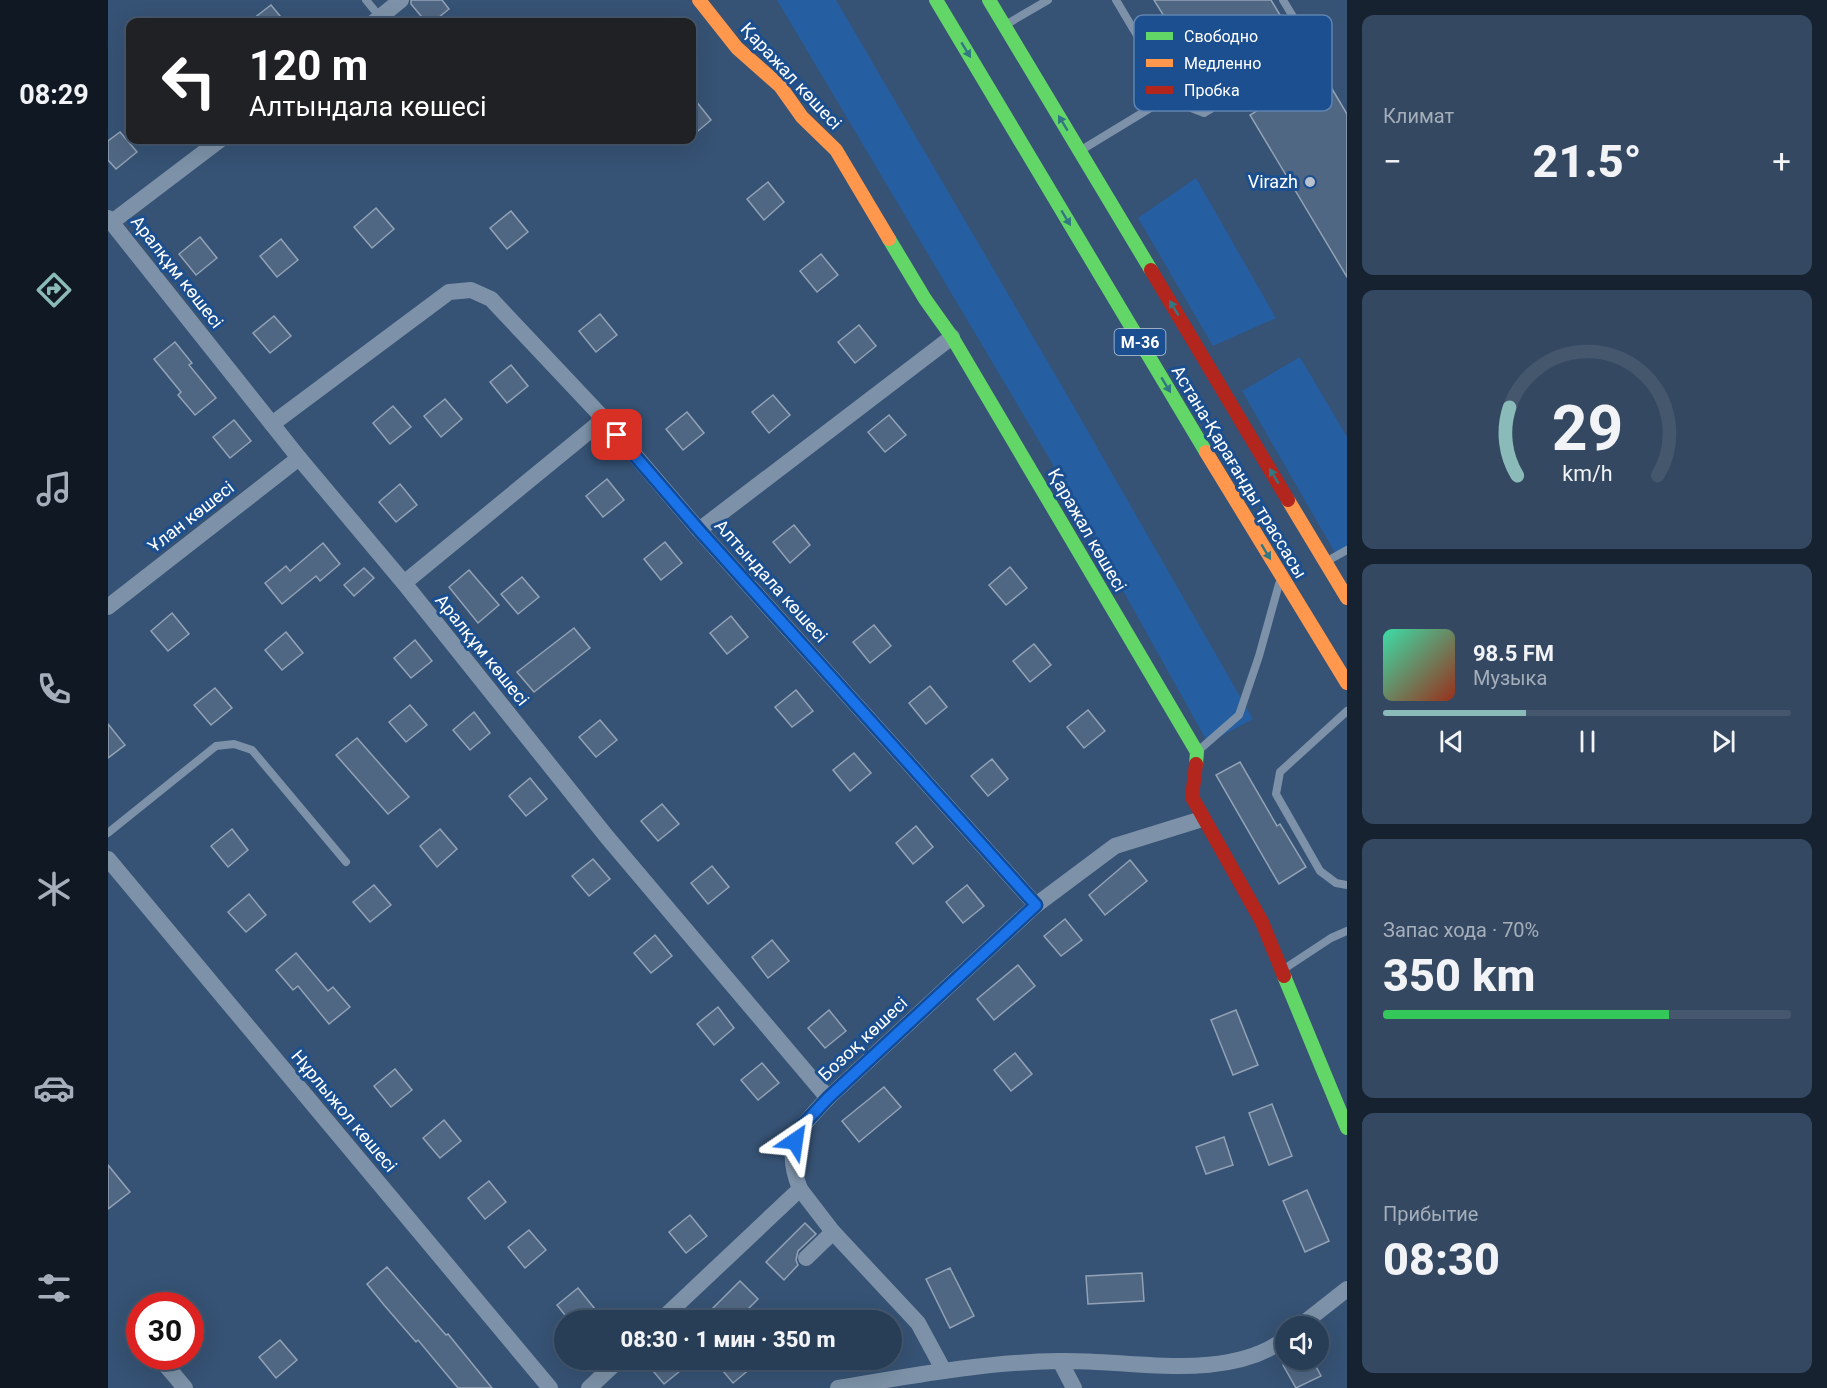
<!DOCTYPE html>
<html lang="ru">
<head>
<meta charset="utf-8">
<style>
  body { margin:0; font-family:Roboto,sans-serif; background:#344961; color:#f1f3f6; height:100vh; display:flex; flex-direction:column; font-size:22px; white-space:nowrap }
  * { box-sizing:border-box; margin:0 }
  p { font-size:20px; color:#a5aeba }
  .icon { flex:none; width:33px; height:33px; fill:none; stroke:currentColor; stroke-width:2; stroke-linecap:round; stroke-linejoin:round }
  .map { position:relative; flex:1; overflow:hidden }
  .panel { display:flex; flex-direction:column; gap:15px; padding:15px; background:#162230; width:480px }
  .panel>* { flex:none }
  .top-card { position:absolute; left:18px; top:18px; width:570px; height:126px; border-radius:12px; box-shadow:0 6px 24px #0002,0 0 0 2px #44576d; background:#202124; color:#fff; overflow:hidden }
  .fabs { position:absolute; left:1167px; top:1316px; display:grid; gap:12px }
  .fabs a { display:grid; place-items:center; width:54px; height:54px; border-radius:50%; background:#283e57; box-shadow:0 6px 24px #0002,0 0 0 2px #44576d; font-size:30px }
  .speed { position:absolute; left:18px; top:1292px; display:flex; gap:12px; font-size:30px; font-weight:700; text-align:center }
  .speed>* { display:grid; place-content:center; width:78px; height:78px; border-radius:50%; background:#283e57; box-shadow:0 6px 24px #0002,0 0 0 2px #44576d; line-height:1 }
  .speed .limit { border:9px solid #d22; background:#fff; color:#111 }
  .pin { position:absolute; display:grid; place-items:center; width:51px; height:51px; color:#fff; margin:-26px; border-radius:12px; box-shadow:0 3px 9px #0006 }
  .me { position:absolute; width:66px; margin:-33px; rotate:32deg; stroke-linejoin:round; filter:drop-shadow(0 0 4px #0008) }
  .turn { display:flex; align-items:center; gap:21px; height:126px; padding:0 24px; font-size:27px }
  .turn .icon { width:78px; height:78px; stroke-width:2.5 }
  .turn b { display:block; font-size:42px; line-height:51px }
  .big { font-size:45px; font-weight:800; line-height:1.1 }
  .panel .widget { flex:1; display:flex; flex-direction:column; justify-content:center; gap:9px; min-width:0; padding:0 21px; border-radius:12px; background:#344961 }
  .panel .dial { align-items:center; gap:0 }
  .dial svg { height:156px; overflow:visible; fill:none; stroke:#44576d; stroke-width:7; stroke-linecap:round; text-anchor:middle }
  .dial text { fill:#f1f3f6; stroke:none }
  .song { display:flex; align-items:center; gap:18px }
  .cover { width:72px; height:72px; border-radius:9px; background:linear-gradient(135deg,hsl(160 70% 55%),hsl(10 70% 35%)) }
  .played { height:6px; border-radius:3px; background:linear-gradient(90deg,#8bbbb9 35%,#44576d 35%) }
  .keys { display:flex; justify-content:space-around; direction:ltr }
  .heat { display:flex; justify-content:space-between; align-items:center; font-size:33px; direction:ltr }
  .charge { height:9px; border-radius:4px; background:linear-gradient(90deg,#34c759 70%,#44576d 0) }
  .trip { position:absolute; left:446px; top:1310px; width:348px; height:60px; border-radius:30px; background:#283e57; box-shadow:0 6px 24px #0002,0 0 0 2px #44576d; font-weight:800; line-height:60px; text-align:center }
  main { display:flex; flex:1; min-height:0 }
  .menu { display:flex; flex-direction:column; width:108px; justify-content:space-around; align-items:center; background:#101923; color:#a5aeba }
  .menu .icon { width:42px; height:42px }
  .menu .on { color:#8bbbb9 }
  .menu b { font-size:27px; color:#f1f3f6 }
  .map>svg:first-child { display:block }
  .green { fill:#265fa1 }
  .building { fill:#506783; stroke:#92a2b6; stroke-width:1.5 }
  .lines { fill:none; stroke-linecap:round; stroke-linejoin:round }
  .lane { stroke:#7d92a8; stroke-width:8 }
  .street { stroke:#7d92a8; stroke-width:16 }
  .fast { stroke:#63d668; stroke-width:14 }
  .slow { stroke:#ff974d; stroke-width:14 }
  .jam { stroke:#b3261e; stroke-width:14 }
  .oneway { fill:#317883 }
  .route-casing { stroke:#114b97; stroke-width:15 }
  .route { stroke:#1a73e8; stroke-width:10 }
  .poi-dot { fill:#b9c2ce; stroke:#1b4f8f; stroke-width:2 }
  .labels { text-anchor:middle; stroke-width:6; stroke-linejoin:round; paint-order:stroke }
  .shield { fill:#1b4f8f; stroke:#bbcadd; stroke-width:1.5 }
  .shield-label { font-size:16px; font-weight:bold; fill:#fff }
  .street-label { font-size:18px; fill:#fff; stroke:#1b4f8f }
  .poi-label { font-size:18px; fill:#fff; stroke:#1b4f8f; text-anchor:end }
  .key { fill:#1b4f8f; stroke:#5f84b1; stroke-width:1.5 }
  .key-label { font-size:16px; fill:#fff }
</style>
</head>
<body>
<main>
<nav class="menu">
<b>08:29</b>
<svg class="icon on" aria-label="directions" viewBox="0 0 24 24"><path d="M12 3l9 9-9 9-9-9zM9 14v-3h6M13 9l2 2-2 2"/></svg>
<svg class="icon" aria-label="music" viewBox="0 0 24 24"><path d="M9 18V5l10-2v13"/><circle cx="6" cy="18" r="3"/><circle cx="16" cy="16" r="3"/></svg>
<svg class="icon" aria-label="phone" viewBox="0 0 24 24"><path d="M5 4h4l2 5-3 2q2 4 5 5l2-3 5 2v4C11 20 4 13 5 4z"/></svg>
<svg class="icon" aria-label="climate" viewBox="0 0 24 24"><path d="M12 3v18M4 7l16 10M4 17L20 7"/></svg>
<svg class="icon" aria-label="car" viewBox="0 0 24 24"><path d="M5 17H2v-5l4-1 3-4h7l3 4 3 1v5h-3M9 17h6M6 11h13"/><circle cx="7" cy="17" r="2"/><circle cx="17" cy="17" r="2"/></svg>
<svg class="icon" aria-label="filters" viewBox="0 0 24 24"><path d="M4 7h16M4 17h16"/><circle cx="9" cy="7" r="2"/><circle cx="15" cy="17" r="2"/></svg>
</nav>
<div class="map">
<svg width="1239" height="1388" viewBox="0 0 1239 1388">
  <rect width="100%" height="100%" fill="#365274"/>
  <g class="green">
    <polygon points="669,0 728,0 962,400 1145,719 1100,743 940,456"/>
    <polygon points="1088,178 1168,318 1105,346 1030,218"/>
    <polygon points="1192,357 1239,437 1239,550 1229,556 1134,391"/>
  </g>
  <g class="building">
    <polygon points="303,0 334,0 341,9 325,22 318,22 303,4"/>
    <polygon points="1046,0 1163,0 1192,48 1107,99"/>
    <polygon points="163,5 177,22 141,22"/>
    <polygon points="1214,72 1239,114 1239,277 1142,115"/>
    <polygon points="584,96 603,120 584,136"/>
    <polygon points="12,132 29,152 8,169 0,160 0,141"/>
    <polygon points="660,182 676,202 656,220 639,199"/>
    <polygon points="268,208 286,229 264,248 246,227"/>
    <polygon points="403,211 420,232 399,249 382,228"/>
    <polygon points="92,237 109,258 88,275 71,254"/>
    <polygon points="173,239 190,260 169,277 152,256"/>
    <polygon points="713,254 730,275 709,292 692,271"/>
    <polygon points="492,314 509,335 488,352 471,331"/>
    <polygon points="166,316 183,336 162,353 145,333"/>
    <polygon points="751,325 768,346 747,363 730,342"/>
    <polygon points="67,342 84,363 81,365 108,398 87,415 70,395 73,392 46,359"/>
    <polygon points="403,365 420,386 399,403 382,382"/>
    <polygon points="665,395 682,415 661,433 644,412"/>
    <polygon points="337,399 354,419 333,437 316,416"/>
    <polygon points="285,406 303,427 282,444 265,423"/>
    <polygon points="579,412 596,433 575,450 558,429"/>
    <polygon points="781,415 798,435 777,452 760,432"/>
    <polygon points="126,420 143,441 122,458 105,437"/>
    <polygon points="499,479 516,500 495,517 478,496"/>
    <polygon points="292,484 309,505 288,522 271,502"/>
    <polygon points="686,525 702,545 682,563 665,542"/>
    <polygon points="557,542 574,563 553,580 536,559"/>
    <polygon points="215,543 232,564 212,581 208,576 174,604 157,583 178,566 182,571"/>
    <polygon points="902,567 919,588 898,605 881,585"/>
    <polygon points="256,568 266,578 246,596 236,585"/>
    <polygon points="361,570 391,605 370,623 341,587"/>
    <polygon points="414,577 431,597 410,614 393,594"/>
    <polygon points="64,613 81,634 60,651 43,631"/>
    <polygon points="623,616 640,637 619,654 602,633"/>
    <polygon points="766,625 783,646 762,663 745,642"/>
    <polygon points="466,628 482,648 426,692 409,672"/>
    <polygon points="178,632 195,653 174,670 157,650"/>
    <polygon points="307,640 324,661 303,678 286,658"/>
    <polygon points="926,644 943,665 922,682 905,661"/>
    <polygon points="822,686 839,707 818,724 801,703"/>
    <polygon points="107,688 124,708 103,725 86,705"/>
    <polygon points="688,690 705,711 684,727 667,707"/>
    <polygon points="302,705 319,725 298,742 281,722"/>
    <polygon points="980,710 997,731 976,748 959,727"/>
    <polygon points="366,712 382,733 362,750 345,730"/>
    <polygon points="492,720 509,740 488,757 471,737"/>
    <polygon points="0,724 17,745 0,758"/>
    <polygon points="249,738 301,797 280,814 228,755"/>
    <polygon points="746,753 763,773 742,791 725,770"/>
    <polygon points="884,759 900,779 880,796 863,776"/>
    <polygon points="1132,762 1169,826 1172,824 1198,867 1171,884 1108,775"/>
    <polygon points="422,778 439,799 418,816 401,796"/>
    <polygon points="554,804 571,824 550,841 533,821"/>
    <polygon points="808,826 825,847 805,864 788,843"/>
    <polygon points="124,829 140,850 120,867 103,846"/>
    <polygon points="332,829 349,849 329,867 312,846"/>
    <polygon points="485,859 502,879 481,896 464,876"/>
    <polygon points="1022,860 1039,881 997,915 981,895"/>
    <polygon points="604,866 621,887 600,904 583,883"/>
    <polygon points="266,885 283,905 262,922 245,902"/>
    <polygon points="859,885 876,906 855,923 838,902"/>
    <polygon points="141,894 158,915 138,932 120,912"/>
    <polygon points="957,919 974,940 953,956 936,936"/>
    <polygon points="547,935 564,956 543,973 526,953"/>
    <polygon points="664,940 681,961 660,978 644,957"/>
    <polygon points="188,953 220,991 225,987 242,1007 221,1024 190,986 185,990 168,970"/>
    <polygon points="910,965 927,986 886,1020 869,999"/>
    <polygon points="610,1007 626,1028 606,1045 589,1024"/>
    <polygon points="721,1010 738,1031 717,1048 700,1028"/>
    <polygon points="1128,1010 1150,1065 1125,1075 1103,1020"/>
    <polygon points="907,1053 924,1074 903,1091 886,1070"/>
    <polygon points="654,1063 671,1083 650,1100 633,1080"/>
    <polygon points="287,1069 304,1090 283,1107 266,1086"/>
    <polygon points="776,1087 793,1107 751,1142 734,1121"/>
    <polygon points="1164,1104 1184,1156 1161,1165 1141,1113"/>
    <polygon points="336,1120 353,1141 332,1158 315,1138"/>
    <polygon points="1116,1137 1125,1165 1098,1174 1088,1147"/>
    <polygon points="0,1165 22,1192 0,1209"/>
    <polygon points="381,1181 398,1202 377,1219 360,1198"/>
    <polygon points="1199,1190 1221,1241 1197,1252 1175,1201"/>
    <polygon points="582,1215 599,1236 578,1253 561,1232"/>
    <polygon points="697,1223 708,1234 690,1251 688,1260 690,1265 676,1280 658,1262"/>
    <polygon points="421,1230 438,1250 417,1268 400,1247"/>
    <polygon points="279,1267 338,1335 340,1334 384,1388 350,1388 310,1340 308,1342 276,1305 259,1284"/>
    <polygon points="842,1268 866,1316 842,1328 818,1279"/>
    <polygon points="1034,1273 1036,1301 980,1304 978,1276"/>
    <polygon points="632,1281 650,1299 629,1320 593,1320"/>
    <polygon points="470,1288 487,1309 473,1320 461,1320 449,1305"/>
    <polygon points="172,1340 189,1360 168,1378 151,1357"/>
    <polygon points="535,1359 570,1359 577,1367 556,1384"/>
    <polygon points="605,1359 654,1359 625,1383"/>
    <polygon points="1186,1359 1204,1359 1213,1376 1188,1388 1175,1365"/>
  </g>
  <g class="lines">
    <g class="lane">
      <polyline points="258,0 272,17"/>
      <polyline points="899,24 940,0"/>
      <polyline points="1055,97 1096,113 1204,48 1175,0"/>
      <polyline points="975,149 1044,107 1055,97 1058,84 1008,0"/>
      <polyline points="1221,560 1239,550"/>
      <polyline points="1239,711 1172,772 1168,794 1212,871 1228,883 1239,885"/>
      <polyline points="1091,750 1131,715 1151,656 1171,584"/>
      <polyline points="0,833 108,746 126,744 144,750 238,862"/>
      <polyline points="1176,969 1223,938 1239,931"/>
    </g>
    <g class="street">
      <polyline points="266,22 293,0"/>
      <polyline points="0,218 191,458 296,583 499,837 720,1098"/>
      <polyline points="4,222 112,140"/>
      <polyline points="164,424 341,292 363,290 383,299 496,419 591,530 928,905"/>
      <polyline points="591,530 844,337"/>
      <polyline points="296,583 496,419"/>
      <polyline points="0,607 191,458"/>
      <polyline points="0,859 442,1388"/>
      <polyline points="692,1189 725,1232 810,1323 836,1371"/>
      <polyline points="698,1258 725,1232"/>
      <path d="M553,1320L692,1189C674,1143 690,1130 720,1098L928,905L1007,846L1094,819"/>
      <polyline points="1192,1326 1239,1289"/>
      <polyline points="50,1356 77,1388"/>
      <polyline points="952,1361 966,1388"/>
      <polyline points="481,1388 512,1359"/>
      <path d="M730,1388C803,1376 877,1362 951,1361C1020,1359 1120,1384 1178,1338"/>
    </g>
    <g class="fast">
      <polyline points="828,0 1098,452"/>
      <polyline points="881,0 1043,270"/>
      <polyline points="781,239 817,299 844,337 1089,752 1088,764"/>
      <polyline points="1176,976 1239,1128"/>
    </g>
    <g class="slow">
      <polyline points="591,0 629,48 672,86 694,117 728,150 781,239"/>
      <polyline points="1098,452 1239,683"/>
      <polyline points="1180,500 1239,598"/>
    </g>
    <g class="jam">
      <polyline points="1043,270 1180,500"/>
      <polyline points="1088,764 1084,797 1154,922 1176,976"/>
    </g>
  </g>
  <defs><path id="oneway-solid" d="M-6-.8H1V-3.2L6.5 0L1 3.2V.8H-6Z" transform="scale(1.5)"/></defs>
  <g class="oneway">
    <use href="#oneway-solid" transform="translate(858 50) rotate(59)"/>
    <use href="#oneway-solid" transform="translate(955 123) rotate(-121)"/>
    <use href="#oneway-solid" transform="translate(958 218) rotate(59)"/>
    <use href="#oneway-solid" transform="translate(1066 308) rotate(-121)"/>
    <use href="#oneway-solid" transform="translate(1058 385) rotate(59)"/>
    <use href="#oneway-solid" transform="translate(1166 476) rotate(-121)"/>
    <use href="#oneway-solid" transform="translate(1158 552) rotate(59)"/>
  </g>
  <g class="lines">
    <g class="route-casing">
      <polyline id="route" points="509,435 591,530 928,905 720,1098 691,1129 687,1141"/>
    </g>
    <use href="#route" class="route"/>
  </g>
  <circle class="poi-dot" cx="1202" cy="182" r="6"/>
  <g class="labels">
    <rect class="shield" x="1006.5" y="329" width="51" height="26" rx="4.5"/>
    <g class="shield-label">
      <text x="1032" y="348">M-36</text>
    </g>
    <g class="street-label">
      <text transform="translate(683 76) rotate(47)" y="6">Қаражал көшесі</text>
      <text transform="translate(69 272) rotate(52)" y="6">Аралқұм көшесі</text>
      <text transform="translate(1131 472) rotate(59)" y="6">Астана-Қарағанды трассасы</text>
      <text transform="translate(83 517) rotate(-38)" y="6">Ұлан көшесі</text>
      <text transform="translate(979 530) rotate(60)" y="6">Қаражал көшесі</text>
      <text transform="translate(663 581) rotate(48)" y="6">Алтындала көшесі</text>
      <text transform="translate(374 650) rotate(51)" y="6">Аралқұм көшесі</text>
      <text transform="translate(755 1039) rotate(-43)" y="6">Бозоқ көшесі</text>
      <text transform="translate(236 1111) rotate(50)" y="6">Нұрлыжол көшесі</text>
    </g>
    <g class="poi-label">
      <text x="1190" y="188">Virazh</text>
    </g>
  </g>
  <rect x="1026" y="15" width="198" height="96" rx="9" class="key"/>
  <rect x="1038" y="32" width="27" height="8" fill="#63d668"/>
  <rect x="1038" y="59" width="27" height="8" fill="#ff974d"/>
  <rect x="1038" y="86" width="27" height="8" fill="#b3261e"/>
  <g class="key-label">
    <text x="1076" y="42">Свободно</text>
    <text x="1076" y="69">Медленно</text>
    <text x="1076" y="96">Пробка</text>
  </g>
</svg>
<div class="fabs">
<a><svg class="icon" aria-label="sound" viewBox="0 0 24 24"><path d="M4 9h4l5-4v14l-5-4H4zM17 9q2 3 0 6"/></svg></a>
</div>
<div class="speed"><div class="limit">30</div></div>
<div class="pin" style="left:509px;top:435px;background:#d93025"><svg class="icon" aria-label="arrive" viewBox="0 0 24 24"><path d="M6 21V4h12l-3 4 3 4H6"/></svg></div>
<svg class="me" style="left:687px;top:1141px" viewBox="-20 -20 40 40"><path d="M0-17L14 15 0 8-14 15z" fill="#1a73e8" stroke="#fff" stroke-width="4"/></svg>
<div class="trip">08:30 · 1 мин · 350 m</div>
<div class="top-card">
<div class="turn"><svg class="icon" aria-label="left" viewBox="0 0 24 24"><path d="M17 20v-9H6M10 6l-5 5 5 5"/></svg><div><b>120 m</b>Алтындала көшесі</div></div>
</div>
</div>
<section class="panel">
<div class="widget"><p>Климат</p>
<div class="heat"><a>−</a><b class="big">21.5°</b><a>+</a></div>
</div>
<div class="widget dial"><svg viewBox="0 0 100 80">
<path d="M14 69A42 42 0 1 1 86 69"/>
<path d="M14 69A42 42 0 0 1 10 34" stroke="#8bbbb9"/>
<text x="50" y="56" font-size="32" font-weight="700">29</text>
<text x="50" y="72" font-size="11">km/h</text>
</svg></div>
<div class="widget">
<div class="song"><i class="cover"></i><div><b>98.5 FM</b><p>Музыка</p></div></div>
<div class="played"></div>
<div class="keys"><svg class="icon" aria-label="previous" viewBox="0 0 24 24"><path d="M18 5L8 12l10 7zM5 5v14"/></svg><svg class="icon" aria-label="pause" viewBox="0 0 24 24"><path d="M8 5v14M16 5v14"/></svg><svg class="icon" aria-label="next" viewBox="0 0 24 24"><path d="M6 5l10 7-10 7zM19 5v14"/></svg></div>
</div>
<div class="widget"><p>Запас хода · 70%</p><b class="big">350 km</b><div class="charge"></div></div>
<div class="widget"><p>Прибытие</p><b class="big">08:30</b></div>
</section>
</main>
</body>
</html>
